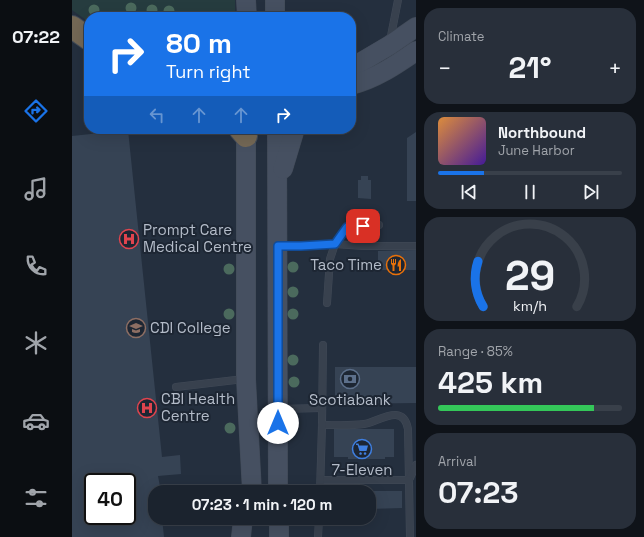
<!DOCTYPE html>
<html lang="en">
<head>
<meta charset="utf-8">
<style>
  body { margin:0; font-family:"Space Grotesk",sans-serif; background:#282f3a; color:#f1f3f6; height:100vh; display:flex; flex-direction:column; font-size:15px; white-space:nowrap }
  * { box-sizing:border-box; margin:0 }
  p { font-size:13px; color:#a0a4aa }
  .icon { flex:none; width:22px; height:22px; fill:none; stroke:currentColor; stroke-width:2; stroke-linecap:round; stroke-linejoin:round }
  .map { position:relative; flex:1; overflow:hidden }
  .side { display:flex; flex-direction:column; gap:8px; padding:8px; background:#0f1319; width:228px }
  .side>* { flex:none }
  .guide { position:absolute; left:12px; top:12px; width:272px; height:122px; border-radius:16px; box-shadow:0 4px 16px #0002,0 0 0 1px #39404a; background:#1a73e8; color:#fff; overflow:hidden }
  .speed { position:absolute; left:12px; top:473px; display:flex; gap:8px; font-size:20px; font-weight:700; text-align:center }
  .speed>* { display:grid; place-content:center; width:52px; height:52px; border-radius:50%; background:#1b232e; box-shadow:0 4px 16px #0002,0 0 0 1px #39404a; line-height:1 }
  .speed .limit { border:2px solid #111; border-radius:6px; background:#fff; color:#111 }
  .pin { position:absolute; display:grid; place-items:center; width:34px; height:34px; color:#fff; margin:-17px; border-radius:8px; box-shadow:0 2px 6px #0006 }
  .me { position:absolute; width:44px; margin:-22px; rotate:0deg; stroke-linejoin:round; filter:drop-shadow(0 0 3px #0008) }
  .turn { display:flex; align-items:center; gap:14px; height:84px; padding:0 16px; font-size:18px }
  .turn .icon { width:52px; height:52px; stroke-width:2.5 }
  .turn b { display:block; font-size:28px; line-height:34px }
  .lanes { display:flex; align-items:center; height:38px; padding:0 16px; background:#0003; justify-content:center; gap:20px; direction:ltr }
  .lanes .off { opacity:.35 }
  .big { font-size:30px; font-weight:800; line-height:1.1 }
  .side .tile { flex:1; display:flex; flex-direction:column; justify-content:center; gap:6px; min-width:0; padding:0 14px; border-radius:16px; background:#282f3a }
  .side .dial { align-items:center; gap:0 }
  .dial svg { height:104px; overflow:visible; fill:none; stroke:#39404a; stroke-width:7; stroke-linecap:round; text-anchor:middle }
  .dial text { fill:#f1f3f6; stroke:none }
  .song { display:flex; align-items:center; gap:12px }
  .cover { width:48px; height:48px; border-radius:6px; background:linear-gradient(135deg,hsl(30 70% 55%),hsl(260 70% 35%)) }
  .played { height:4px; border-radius:2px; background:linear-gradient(90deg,#1a73e8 25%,#39404a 25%) }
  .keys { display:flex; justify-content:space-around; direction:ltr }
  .heat { display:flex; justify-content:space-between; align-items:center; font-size:22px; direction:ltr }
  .charge { height:6px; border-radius:3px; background:linear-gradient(90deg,#34c759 85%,#39404a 0) }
  .trip { position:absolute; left:76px; top:485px; width:228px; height:40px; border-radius:16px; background:#1b232e; box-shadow:0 4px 16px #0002,0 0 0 1px #39404a; font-weight:800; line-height:40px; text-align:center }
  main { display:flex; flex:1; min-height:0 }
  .dock { display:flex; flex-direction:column; width:72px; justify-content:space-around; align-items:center; background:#0b0e12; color:#a0a4aa }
  .dock .icon { width:28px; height:28px }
  .dock .current { color:#1a73e8 }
  .dock b { font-size:18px; color:#f1f3f6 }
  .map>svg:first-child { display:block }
  .green { fill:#263c3f }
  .building { fill:#364354; fill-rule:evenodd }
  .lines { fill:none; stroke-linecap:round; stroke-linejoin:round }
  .lane-casing { stroke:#414a57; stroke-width:8 }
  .secondary-casing { stroke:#414a57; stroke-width:20 }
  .highway-casing { stroke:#434c59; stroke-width:24 }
  .lane { stroke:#38414e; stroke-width:7 }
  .secondary { stroke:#465061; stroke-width:19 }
  .highway { stroke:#746855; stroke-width:22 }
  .tree { fill:#4b6a5d }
  .route-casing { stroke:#114b97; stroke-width:10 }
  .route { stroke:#1a73e8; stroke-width:7 }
  .labels { text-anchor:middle; stroke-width:4; stroke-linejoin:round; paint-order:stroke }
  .poi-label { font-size:15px; fill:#b4bcc9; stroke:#1d2633; text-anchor:start }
</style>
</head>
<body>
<main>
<nav class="dock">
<b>07:22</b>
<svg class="icon current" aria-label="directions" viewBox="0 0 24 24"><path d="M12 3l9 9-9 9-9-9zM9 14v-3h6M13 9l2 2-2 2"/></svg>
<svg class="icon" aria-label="music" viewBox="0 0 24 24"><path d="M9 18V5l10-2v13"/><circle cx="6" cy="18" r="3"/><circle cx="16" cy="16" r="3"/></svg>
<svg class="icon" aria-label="phone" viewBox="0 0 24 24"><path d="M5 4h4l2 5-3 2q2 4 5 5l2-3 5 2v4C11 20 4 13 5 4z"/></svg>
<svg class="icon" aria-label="climate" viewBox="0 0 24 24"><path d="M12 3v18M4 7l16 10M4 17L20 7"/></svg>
<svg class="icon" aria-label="car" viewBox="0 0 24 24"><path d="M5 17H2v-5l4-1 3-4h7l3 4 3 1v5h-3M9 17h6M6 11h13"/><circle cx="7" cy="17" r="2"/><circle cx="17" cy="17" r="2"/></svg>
<svg class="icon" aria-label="filters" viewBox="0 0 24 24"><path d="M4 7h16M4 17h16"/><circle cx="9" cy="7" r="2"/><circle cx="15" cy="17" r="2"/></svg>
</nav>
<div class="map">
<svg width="344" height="537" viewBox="0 0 344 537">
  <rect width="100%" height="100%" fill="#242f3e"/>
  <polygon class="green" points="0,0 163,0 163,17 17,17 17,22 0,10"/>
  <g class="building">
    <path d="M56,130L90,457L108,455L109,474L86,476L89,492H83V518H90L92,537H0V136ZM21,482H55V516H21Z"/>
    <polygon points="344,132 344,201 335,201 335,138"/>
    <polygon points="289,176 296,176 296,180 299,180 299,199 286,198 286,180 289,180"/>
    <polygon points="344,250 344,270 306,270 306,251"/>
    <polygon points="263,367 344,367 344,403 263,404"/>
    <polygon points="262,429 322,429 322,457 313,457 313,459 276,459 276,457 262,457"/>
    <polygon points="297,491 330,491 330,508 297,509"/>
  </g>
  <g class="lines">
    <g class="lane-casing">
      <g id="lane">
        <polyline points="318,41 326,0"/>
        <polyline points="205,246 229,246 263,244 275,227 307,225"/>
        <polyline points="255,303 258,259 263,244 291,246 344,246"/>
        <polyline points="104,387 172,379"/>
        <polyline points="206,409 250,408"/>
        <path d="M250,425C264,425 278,426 292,424C306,422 331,402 336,429L337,480"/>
        <polyline points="338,478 344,465"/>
        <polyline points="249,480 337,480 338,537"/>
        <polyline points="248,492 250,425 251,345"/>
        <polyline points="246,537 247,518"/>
      </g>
    </g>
    <g class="secondary-casing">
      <g id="secondary">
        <polyline points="174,0 175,17"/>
        <polyline points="203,0 203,17"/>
        <polyline points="279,68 318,45 344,27"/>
        <path d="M279,85C303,79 324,65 344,51"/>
        <polyline points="174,129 174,379 180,492"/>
        <polyline points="205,129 206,492"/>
        <polyline points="211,169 223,129"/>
        <polyline points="207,518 207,537"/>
        <polyline points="169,537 171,518"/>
      </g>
    </g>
    <g class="highway-casing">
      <g id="highway">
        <polyline points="0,27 17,39"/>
        <polyline points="168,129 174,136"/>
      </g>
    </g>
    <use href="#lane" class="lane"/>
    <use href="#secondary" class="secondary"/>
    <use href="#highway" class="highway"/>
  </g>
  <g class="tree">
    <circle cx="59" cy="8" r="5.5"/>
    <circle cx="22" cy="10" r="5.5"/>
    <circle cx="80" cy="10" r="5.5"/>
    <circle cx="97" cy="11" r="5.5"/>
    <circle cx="221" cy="267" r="5.5"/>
    <circle cx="157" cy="269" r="5.5"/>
    <circle cx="221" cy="292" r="5.5"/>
    <circle cx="157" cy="314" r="5.5"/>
    <circle cx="221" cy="314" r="5.5"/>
    <circle cx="221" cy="360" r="5.5"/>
    <circle cx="222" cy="382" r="5.5"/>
    <circle cx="158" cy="428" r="5.5"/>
  </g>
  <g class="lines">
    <g class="route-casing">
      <polyline id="route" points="206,423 206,246 229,246 263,244 275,227 291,226"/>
    </g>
    <use href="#route" class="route"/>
  </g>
  <defs>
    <g id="hospital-ring" transform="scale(1)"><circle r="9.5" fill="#1d2633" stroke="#e0444e" stroke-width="1.5"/><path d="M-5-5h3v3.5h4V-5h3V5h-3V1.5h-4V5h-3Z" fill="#e0444e"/></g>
    <g id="restaurant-ring" transform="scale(1)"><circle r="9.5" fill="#1d2633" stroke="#e8710a" stroke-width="1.5"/><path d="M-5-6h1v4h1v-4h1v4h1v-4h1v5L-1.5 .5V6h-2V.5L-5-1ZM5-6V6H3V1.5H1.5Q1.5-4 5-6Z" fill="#e8710a"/></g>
    <g id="university-ring" transform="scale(1)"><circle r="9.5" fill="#1d2633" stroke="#8d6e63" stroke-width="1.5"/><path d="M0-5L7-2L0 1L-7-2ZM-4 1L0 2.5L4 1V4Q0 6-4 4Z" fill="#8d6e63"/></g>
    <g id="bank-ring" transform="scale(1)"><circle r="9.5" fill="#1d2633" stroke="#5c6f8a" stroke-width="1.5"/><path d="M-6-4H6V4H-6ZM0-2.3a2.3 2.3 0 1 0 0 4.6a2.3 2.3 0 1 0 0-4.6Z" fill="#5c6f8a"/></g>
    <g id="supermarket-ring" transform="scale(1)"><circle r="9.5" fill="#1d2633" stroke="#3f7fe0" stroke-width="1.5"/><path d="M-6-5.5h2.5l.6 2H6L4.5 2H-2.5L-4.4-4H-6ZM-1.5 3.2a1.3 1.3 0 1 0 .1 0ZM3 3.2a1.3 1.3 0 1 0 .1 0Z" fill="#3f7fe0"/></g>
  </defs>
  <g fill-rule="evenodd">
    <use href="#hospital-ring" x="57" y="239"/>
    <use href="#restaurant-ring" x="324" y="265"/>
    <use href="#university-ring" x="64" y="328"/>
    <use href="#bank-ring" x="278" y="379"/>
    <use href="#hospital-ring" x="75" y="408"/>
    <use href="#supermarket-ring" x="290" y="449"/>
  </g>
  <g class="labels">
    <g class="poi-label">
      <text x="71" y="235">Prompt Care<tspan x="71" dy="17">Medical Centre</tspan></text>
      <text x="310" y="270" text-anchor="end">Taco Time</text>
      <text x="78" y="333">CDI College</text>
      <text x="89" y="404">CBI Health<tspan x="89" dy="17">Centre</tspan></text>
      <text x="278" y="405" text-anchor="middle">Scotiabank</text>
      <text x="290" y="475" text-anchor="middle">7-Eleven</text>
    </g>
  </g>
</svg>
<div class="speed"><div class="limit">40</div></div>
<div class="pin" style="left:291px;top:226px;background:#d93025"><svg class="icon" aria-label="arrive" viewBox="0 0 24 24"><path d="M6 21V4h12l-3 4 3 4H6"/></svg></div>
<svg class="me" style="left:206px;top:423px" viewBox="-20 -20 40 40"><circle r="19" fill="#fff"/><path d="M0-13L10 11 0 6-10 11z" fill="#1a73e8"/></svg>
<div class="trip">07:23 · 1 min · 120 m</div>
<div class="guide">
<div class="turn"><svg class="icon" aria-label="right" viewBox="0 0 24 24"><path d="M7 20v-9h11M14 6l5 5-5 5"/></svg><div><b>80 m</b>Turn right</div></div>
<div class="lanes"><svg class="icon off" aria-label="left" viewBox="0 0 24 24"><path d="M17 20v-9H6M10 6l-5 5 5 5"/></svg><svg class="icon off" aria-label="ahead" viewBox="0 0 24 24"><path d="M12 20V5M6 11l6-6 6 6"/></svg><svg class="icon off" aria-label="ahead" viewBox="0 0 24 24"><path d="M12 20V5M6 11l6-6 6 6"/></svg><svg class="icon" aria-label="right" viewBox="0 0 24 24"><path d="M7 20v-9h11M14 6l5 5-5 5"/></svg></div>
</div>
</div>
<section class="side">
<div class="tile"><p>Climate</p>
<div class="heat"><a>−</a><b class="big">21°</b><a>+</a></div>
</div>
<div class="tile">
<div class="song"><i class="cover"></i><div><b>Northbound</b><p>June Harbor</p></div></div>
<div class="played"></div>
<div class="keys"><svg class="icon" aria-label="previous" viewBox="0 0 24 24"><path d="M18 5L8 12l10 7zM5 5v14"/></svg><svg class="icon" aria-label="pause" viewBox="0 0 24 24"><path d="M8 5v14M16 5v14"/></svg><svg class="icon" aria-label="next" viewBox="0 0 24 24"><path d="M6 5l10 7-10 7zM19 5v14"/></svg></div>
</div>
<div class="tile dial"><svg viewBox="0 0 100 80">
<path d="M14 69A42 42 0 1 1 86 69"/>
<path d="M14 69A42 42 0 0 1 10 34" stroke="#1a73e8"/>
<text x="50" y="56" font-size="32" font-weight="700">29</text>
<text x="50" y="72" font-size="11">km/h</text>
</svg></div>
<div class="tile"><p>Range · 85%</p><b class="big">425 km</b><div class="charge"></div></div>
<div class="tile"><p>Arrival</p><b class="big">07:23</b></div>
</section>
</main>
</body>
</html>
